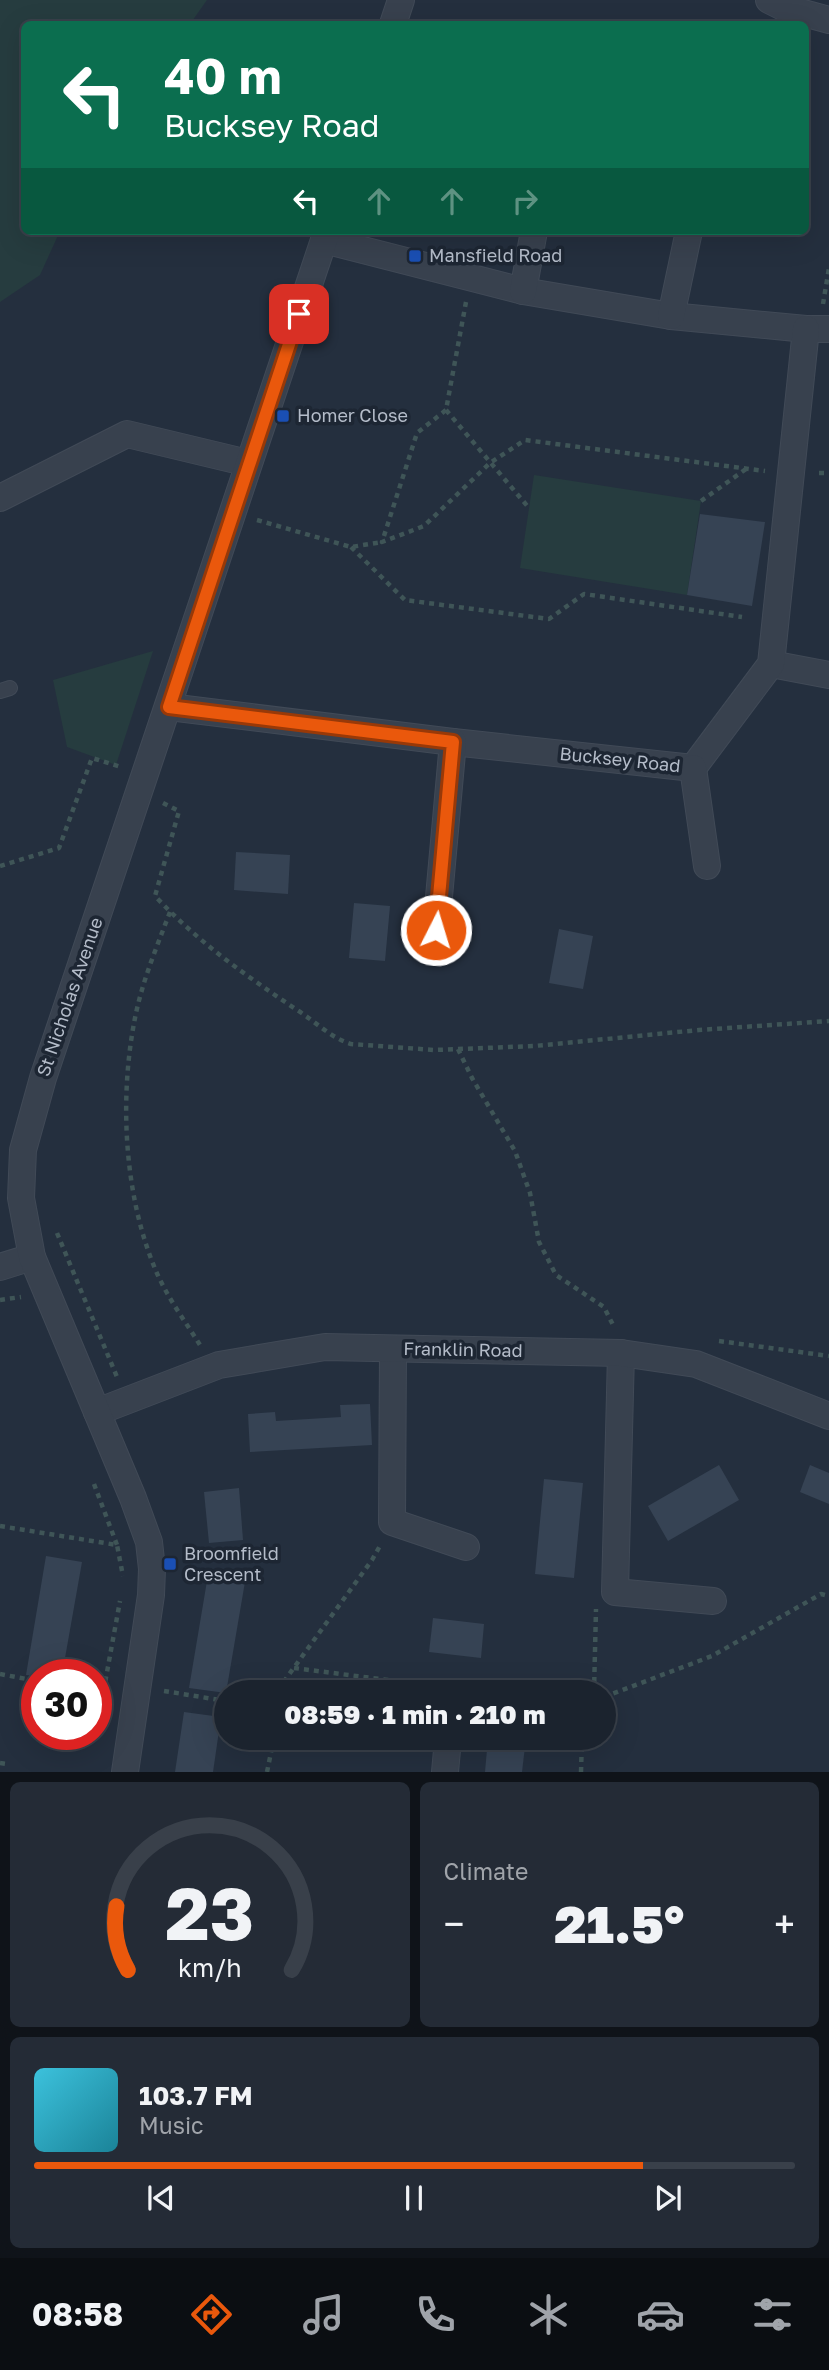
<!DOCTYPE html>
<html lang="en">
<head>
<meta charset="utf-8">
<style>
  body { margin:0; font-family:"Golos Text",sans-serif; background:#242b36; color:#f1f3f6; height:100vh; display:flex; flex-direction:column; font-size:26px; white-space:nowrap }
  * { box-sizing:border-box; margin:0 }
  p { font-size:23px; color:#a0a4aa }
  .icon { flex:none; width:38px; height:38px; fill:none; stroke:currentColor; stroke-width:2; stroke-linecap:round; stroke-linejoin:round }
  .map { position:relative; height:1772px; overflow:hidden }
  .sheet { display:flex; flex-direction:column; gap:10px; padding:10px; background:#0f1319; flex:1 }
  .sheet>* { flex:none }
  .hud { position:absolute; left:21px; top:21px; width:788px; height:214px; border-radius:10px; box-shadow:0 7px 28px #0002,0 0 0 2px #39404a; background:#0b6e4f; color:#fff; overflow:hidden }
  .speed { position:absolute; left:21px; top:1659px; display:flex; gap:14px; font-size:35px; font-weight:700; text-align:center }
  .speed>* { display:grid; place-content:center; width:91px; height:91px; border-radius:50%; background:#1b232e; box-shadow:0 7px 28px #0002,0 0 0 2px #39404a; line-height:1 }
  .speed .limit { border:10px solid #d22; background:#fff; color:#111 }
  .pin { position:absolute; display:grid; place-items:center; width:60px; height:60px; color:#fff; margin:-30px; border-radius:14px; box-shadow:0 4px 10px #0006 }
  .me { position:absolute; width:77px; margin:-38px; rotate:5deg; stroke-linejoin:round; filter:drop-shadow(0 0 5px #0008) }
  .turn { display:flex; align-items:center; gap:24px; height:147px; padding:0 28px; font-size:32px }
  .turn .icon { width:91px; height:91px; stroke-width:2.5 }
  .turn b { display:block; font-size:49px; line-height:60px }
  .lanes { display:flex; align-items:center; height:66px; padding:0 28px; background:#0003; justify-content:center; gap:35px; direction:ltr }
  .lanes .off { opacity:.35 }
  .big { font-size:52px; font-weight:800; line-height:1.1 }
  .sheet .tile { flex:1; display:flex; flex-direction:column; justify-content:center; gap:10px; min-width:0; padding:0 24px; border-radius:10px; background:#242b36 }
  .sheet .dial { align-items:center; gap:0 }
  .dial svg { height:182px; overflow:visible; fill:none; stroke:#39404a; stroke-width:7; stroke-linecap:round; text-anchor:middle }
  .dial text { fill:#f1f3f6; stroke:none }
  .song { display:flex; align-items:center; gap:21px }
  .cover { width:84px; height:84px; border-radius:10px; background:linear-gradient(135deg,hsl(190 70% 55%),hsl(190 70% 35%)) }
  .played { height:7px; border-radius:4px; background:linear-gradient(90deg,#ea580c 80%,#39404a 80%) }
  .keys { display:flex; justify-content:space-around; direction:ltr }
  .heat { display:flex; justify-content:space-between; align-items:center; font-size:38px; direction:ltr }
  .sheet .tiles { flex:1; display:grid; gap:10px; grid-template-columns:1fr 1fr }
  .tile:last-child { grid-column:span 2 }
  .trip { position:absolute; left:214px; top:1680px; width:402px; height:70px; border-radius:35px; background:#1b232e; box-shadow:0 7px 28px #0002,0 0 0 2px #39404a; font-weight:800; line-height:70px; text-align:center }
  .dock { display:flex; height:112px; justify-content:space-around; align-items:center; background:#0b0e12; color:#a0a4aa }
  .dock .icon { width:49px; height:49px }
  .dock .selected { color:#ea580c }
  .dock b { font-size:32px; color:#f1f3f6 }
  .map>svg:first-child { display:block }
  .green { fill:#263c3f }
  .building { fill:#364354 }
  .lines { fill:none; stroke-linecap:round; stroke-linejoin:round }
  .lane-casing { stroke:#414a57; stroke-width:16 }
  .street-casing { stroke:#414a57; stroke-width:28 }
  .path { stroke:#3f5557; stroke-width:4.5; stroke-dasharray:5 5; stroke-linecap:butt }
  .lane { stroke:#38414e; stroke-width:14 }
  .street { stroke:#38414e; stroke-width:26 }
  .route-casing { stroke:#983908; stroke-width:18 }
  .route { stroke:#ea580c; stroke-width:12 }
  .transit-dot { fill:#1a4fb4; stroke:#1d2633; stroke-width:2.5 }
  .labels { text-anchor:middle; stroke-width:7; stroke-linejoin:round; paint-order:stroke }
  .poi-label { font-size:18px; fill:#b4bcc9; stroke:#1d2633; text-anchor:start }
  .street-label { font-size:18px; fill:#b4bcc9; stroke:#1d2633 }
</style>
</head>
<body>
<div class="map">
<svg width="829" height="1772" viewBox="0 0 829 1772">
  <rect width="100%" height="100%" fill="#242f3e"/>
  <g class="green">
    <polygon points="0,0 207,0 190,24 24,24 24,231 60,231 40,275 0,302"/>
    <polygon points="534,475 701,501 687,595 520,568"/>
    <polygon points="153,651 116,765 67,747 53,680"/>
  </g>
  <g class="building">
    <polygon points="700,514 765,522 752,606 687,595"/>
    <polygon points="236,852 290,855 288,894 234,890"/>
    <polygon points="354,903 390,906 385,961 349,958"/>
    <polygon points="559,929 593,936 583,989 549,983"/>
    <polygon points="370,1404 372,1445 250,1452 248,1414 275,1412 276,1421 341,1417 340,1405"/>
    <polygon points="719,1465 739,1500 668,1541 648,1506"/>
    <polygon points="810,1465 829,1473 829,1504 800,1492"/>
    <polygon points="544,1479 583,1483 574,1578 535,1574"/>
    <polygon points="239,1488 243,1540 209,1543 204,1492"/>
    <polygon points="46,1556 82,1562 62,1675 37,1676 26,1675"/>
    <polygon points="209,1569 246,1576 226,1693 189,1688"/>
    <polygon points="433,1618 484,1624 481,1658 429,1652"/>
    <polygon points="184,1712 221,1717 213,1772 175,1772"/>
    <polygon points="369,1738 403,1738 401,1752 367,1748"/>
    <polygon points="488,1738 526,1738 522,1772 485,1772"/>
  </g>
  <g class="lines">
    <g class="lane-casing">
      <polyline id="lane" points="0,691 10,688"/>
    </g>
    <g class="street-casing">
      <g id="street">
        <polyline points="769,0 785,8 829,20"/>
        <polyline points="393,24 401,0"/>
        <polyline points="324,240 523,291 671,316 806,329 829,329"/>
        <polyline points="523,291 534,231"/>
        <polyline points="671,316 689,231"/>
        <polyline points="0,498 127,434 248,463"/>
        <polyline points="771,664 829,675"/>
        <polyline points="169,707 453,742 693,768 771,664 806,329"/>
        <polyline points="693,768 707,866"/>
        <polyline points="436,930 453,742"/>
        <polyline points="0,1267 32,1257"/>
        <polyline points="393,1349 392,1522 466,1547"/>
        <polyline points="621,1353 615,1592 713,1601"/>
        <polyline points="97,1412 219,1365 325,1347 621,1353 696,1364 829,1416"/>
        <polyline points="125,1772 151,1595 152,1569 149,1542 133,1498 32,1257 21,1198 23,1150 43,1078 327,231"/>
        <polyline points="445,1772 447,1750"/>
      </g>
    </g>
    <g class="path">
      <polyline points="466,302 446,410 417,433 382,542 424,526 490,463 525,440 765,471"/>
      <polyline points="823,304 829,268"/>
      <polyline points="446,410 529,508"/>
      <polyline points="819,473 829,473"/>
      <polyline points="701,501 746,469"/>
      <polyline points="257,520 351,547 382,542"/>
      <polyline points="351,547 405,600 549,619 584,594 742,617"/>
      <path d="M163,803L179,811L155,896C198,942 245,975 297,1010C316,1022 331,1038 351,1044L434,1050L534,1046L699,1030L829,1021"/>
      <polyline points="0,866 59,848 92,758 121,767"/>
      <path d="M170,912C157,946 142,982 135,1018C119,1098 124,1196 156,1271C167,1297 185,1321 200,1345"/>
      <polyline points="458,1049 472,1078 515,1151 530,1193 539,1242 556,1275 604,1307 614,1327"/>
      <polyline points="57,1233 117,1377"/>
      <polyline points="0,1300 21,1297"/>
      <polyline points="719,1341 829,1356"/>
      <polyline points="94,1484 117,1545"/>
      <polyline points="0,1526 117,1545 123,1576"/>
      <polyline points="294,1668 481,1692"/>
      <polyline points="0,1674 37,1681"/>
      <polyline points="164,1691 226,1701"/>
      <polyline points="283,1692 285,1680 372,1560 381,1544"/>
      <polyline points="594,1692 596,1609"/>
      <polyline points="96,1693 103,1694 120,1601"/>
      <polyline points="604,1697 712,1656 821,1594 829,1596"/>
      <polyline points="0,1763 7,1764"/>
      <polyline points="267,1772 274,1738"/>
      <polyline points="581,1772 582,1738"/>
    </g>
    <use href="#lane" class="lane"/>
    <use href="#street" class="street"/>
  </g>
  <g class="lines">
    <g class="route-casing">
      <polyline id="route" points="299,314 169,707 453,742 436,930"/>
    </g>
    <use href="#route" class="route"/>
  </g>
  <g class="transit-dot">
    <rect x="408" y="249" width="14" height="14" rx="3.5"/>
    <rect x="276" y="409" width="14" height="14" rx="3.5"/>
    <rect x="163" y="1557" width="14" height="14" rx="3.5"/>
  </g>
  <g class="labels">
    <g class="poi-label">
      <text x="429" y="262">Mansfield Road</text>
      <text x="297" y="422">Homer Close</text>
      <text x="184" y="1560">Broomfield<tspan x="184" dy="21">Crescent</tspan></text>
    </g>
    <g class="street-label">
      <text transform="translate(620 760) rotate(6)" y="6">Bucksey Road</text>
      <text transform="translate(70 997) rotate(-71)" y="6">St Nicholas Avenue</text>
      <text transform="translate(463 1350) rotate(1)" y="6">Franklin Road</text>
    </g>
  </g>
</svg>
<div class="speed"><div class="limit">30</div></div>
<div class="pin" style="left:299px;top:314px;background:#d93025"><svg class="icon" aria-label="arrive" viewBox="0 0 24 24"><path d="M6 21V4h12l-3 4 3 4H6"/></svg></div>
<svg class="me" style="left:436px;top:930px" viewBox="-20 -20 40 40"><circle r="17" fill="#ea580c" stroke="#fff" stroke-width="3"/><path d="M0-11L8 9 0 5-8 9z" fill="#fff"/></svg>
<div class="trip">08:59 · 1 min · 210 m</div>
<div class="hud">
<div class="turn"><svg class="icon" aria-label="left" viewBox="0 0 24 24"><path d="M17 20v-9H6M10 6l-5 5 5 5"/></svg><div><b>40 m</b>Bucksey Road</div></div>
<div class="lanes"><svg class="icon" aria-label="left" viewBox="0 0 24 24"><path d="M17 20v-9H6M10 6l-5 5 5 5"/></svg><svg class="icon off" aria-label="ahead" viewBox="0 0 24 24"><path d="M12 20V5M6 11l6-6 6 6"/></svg><svg class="icon off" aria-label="ahead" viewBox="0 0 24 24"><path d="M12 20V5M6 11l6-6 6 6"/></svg><svg class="icon off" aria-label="right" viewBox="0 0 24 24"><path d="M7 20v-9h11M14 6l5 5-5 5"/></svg></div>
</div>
</div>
<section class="sheet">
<div class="tiles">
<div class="tile dial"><svg viewBox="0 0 100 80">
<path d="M14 69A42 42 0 1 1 86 69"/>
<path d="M14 69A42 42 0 0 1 9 41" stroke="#ea580c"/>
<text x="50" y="56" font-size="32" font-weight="700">23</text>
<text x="50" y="72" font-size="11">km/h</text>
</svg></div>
<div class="tile"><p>Climate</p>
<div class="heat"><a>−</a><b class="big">21.5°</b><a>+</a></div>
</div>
<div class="tile">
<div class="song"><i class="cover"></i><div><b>103.7 FM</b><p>Music</p></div></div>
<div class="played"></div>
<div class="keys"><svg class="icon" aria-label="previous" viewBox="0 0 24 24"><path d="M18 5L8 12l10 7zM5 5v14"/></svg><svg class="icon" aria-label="pause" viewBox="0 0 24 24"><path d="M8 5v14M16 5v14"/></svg><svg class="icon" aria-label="next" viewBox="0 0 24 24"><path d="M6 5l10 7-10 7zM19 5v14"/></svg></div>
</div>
</div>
</section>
<nav class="dock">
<b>08:58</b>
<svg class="icon selected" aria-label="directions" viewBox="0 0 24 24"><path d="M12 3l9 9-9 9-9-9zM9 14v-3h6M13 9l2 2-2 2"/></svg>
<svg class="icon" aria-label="music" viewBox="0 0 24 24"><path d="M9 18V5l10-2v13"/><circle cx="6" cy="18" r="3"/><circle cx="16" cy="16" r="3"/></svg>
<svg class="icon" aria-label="phone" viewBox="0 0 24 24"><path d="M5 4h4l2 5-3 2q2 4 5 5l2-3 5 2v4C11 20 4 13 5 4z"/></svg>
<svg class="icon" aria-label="climate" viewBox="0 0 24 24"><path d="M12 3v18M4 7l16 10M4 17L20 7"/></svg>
<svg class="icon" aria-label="car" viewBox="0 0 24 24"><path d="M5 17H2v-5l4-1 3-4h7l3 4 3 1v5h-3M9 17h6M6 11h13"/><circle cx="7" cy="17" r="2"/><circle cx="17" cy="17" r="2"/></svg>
<svg class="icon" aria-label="filters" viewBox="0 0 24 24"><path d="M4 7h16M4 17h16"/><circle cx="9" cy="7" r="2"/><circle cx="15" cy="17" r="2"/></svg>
</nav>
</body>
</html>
